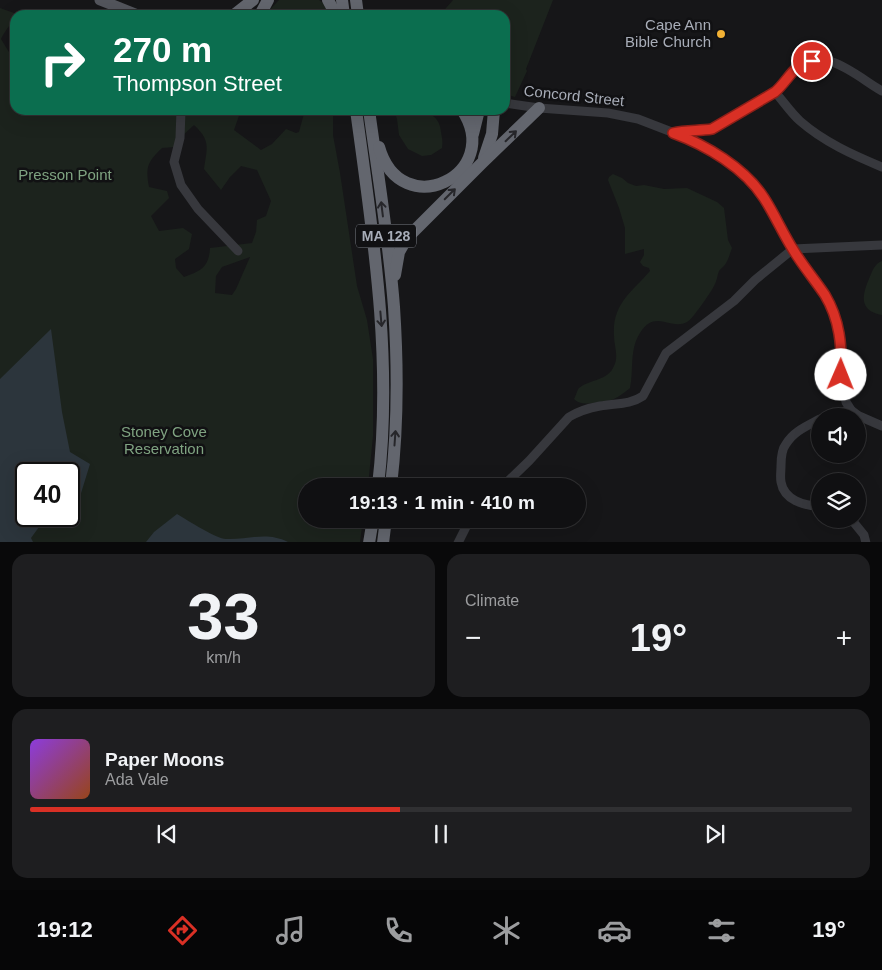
<!DOCTYPE html>
<html lang="en">
<head>
<meta charset="utf-8">
<style>
  body { margin:0; font-family:Helvetica,sans-serif; background:#1e1e20; color:#f1f3f6; height:100vh; display:flex; flex-direction:column; font-size:19px; white-space:nowrap }
  * { box-sizing:border-box; margin:0 }
  p { font-size:16px; color:#9c9d9f }
  .icon { flex:none; width:28px; height:28px; fill:none; stroke:currentColor; stroke-width:2; stroke-linecap:round; stroke-linejoin:round }
  .map { position:relative; height:542px; overflow:hidden }
  .details { display:flex; flex-direction:column; gap:12px; padding:12px; background:#09090a; flex:1 }
  .details>* { flex:none }
  .guide { position:absolute; left:10px; top:10px; width:500px; height:105px; border-radius:15px; box-shadow:0 5px 20px #0002,0 0 0 1px #303032; background:#0b6e4f; color:#fff; overflow:hidden }
  .fabs { position:absolute; left:811px; top:408px; display:grid; gap:10px }
  .fabs a { display:grid; place-items:center; width:55px; height:55px; border-radius:50%; background:#101012; box-shadow:0 5px 20px #0002,0 0 0 1px #303032; font-size:25px }
  .speed { position:absolute; left:15px; top:462px; display:flex; gap:10px; font-size:25px; font-weight:700; text-align:center }
  .speed>* { display:grid; place-content:center; width:65px; height:65px; border-radius:50%; background:#101012; box-shadow:0 5px 20px #0002,0 0 0 1px #303032; line-height:1 }
  .speed .limit { border:2px solid #111; border-radius:8px; background:#fff; color:#111 }
  .pin { position:absolute; display:grid; place-items:center; width:42px; height:42px; color:#fff; margin:-21px; border:2px solid #fff; border-radius:50%; box-shadow:0 1px 5px #0007 }
  .me { position:absolute; width:55px; margin:-28px; rotate:1deg; stroke-linejoin:round; filter:drop-shadow(0 0 4px #0008) }
  .turn { display:flex; align-items:center; gap:18px; height:105px; padding:0 20px; font-size:22px }
  .turn .icon { width:65px; height:65px; stroke-width:2.5 }
  .turn b { display:block; font-size:35px; line-height:42px }
  .big { font-size:38px; font-weight:600; line-height:1.1 }
  .details .card { flex:1; display:flex; flex-direction:column; justify-content:center; gap:8px; min-width:0; padding:0 18px; border-radius:15px; background:#1e1e20 }
  .details .dial { align-items:center; gap:0 }
  .dial b { font-size:65px; line-height:1 }
  .song { display:flex; align-items:center; gap:15px }
  .cover { width:60px; height:60px; border-radius:8px; background:linear-gradient(135deg,hsl(270 70% 55%),hsl(20 70% 35%)) }
  .played { height:5px; border-radius:2px; background:linear-gradient(90deg,#d93025 45%,#303032 45%) }
  .keys { display:flex; justify-content:space-around; direction:ltr }
  .heat { display:flex; justify-content:space-between; align-items:center; font-size:28px; direction:ltr }
  .details .tiles { flex:1; display:grid; gap:12px; grid-template-columns:1fr 1fr }
  .card:last-child { grid-column:span 2 }
  .trip { position:absolute; left:298px; top:478px; width:288px; height:50px; border-radius:25px; background:#101012; box-shadow:0 5px 20px #0002,0 0 0 1px #303032; font-weight:600; line-height:50px; text-align:center }
  .dock { display:flex; height:80px; justify-content:space-around; align-items:center; background:#060607; color:#9c9d9f }
  .dock .icon { width:35px; height:35px }
  .dock .current { color:#d93025 }
  .dock b { font-size:22px; color:#f1f3f6 }
  .map>svg:first-child { display:block }
  .green { fill:#1c231d; fill-rule:evenodd }
  .water { fill:#2c353c }
  .lines { fill:none; stroke-linecap:round; stroke-linejoin:round }
  .minor { stroke:#37383d; stroke-width:9 }
  .major { stroke:#53555c; stroke-width:11 }
  .highway { stroke:#63666e; stroke-width:12 }
  .oneway { stroke:#26262a }
  .route-casing { stroke:#8d1f18; stroke-width:12 }
  .route { stroke:#d93025; stroke-width:9 }
  .poi-dot { fill:#f2b134; stroke:#111113; stroke-width:2 }
  .labels { text-anchor:middle; stroke-width:5; stroke-linejoin:round; paint-order:stroke }
  .shield { fill:#111113; stroke:#7b7e86; stroke-width:1 }
  .shield-label { font-size:14px; font-weight:bold; fill:#a8adb8 }
  .poi-label { font-size:15px; fill:#a8adb8; stroke:#111113; text-anchor:end }
  .street-label { font-size:15px; fill:#a8adb8; stroke:#111113 }
  .park-label { font-size:15px; fill:#7fa381; stroke:#111113 }
</style>
</head>
<body>
<div class="map">
<svg width="882" height="543" viewBox="0 0 882 543">
  <rect width="100%" height="100%" fill="#161618"/>
  <g class="green">
    <polygon points="279,0 319,0 326,5 332,15 265,15"/>
    <polygon points="453,0 553,0 526,69 527,71 515,97 505,94 505,15 440,15"/>
    <path d="M0,8L14,13C12,26 6,28 1,39L15,62V110H224L229,115L240,113L234,130L261,150L272,144L286,129L296,133L299,132L305,110H333V135L340,173L357,286L367,320L373,359V436L368,486H306V519H363L360,542L0,543ZM194,125C211,141 207,147 204,169L221,190L230,177L241,166L257,170L271,201L266,216L257,220L256,232L252,243L210,248C209,267 201,271 184,277L176,268L175,259L189,249L192,234L183,228L159,231L151,216L169,198L167,191L149,187C145,166 148,162 162,148L174,147L180,138ZM250,257L236,289L232,295L215,293L216,276L222,267ZM26,474H69V516H26Z"/>
    <path d="M394,110C413,110 439,107 441,132C442,138 443,142 442,148L431,155L422,156L408,149L399,135L397,119Z"/>
    <path d="M613,174L622,178L628,183L636,186L644,185L664,189L687,188L717,202L724,208L728,240L732,248C730,253 729,258 726,263C725,266 721,268 719,271C717,276 717,281 714,286C711,292 692,320 687,322C671,331 655,308 640,333C629,350 634,370 630,388C613,402 612,400 593,403C585,404 579,404 574,399C576,396 577,390 579,388C590,379 608,381 614,366C619,356 614,346 614,336C612,304 631,293 650,271L649,268L643,266L640,262L644,255V249L625,254V228L619,208L608,180L609,177Z"/>
    <path d="M882,261V315C860,311 861,297 869,279C872,272 874,264 882,261Z"/>
  </g>
  <g class="water">
    <polygon points="51,329 62,412 70,452 90,464 78,503 69,507 69,474 26,474 26,516 47,516 31,538 33,542 0,542 0,379"/>
    <path d="M177,514C187,520 217,539 226,539C249,540 266,531 288,542H146L154,532Z"/>
  </g>
  <g class="lines">
    <g class="minor">
      <path d="M775,92C783,101 791,113 800,121C824,142 853,155 882,167"/>
      <polyline points="505,103 539,108 608,113 638,119 695,141 736,168 749,179 765,198 793,249 824,295 833,310 841,341 841,379 846,402 851,410 859,416 882,426"/>
      <polyline points="181,110 180,138 174,162 181,185 198,209 238,251"/>
      <path d="M674,133C686,130 699,131 712,129L775,92C784,84 789,73 798,66C825,45 860,79 882,91"/>
      <polyline points="826,416 851,410"/>
      <path d="M820,419C807,426 794,431 786,444C782,449 781,459 781,466C781,471 780,477 781,482C784,500 804,506 820,506"/>
      <path d="M503,486L529,461L569,417C579,411 589,408 600,406C615,403 630,405 643,396L666,353L734,301L755,280L793,249L882,245"/>
      <polyline points="851,519 864,535 866,543"/>
      <polyline points="458,543 470,519"/>
    </g>
    <polyline class="major" points="100,0 138,15"/>
    <g class="highway">
      <polyline points="328,0 336,15"/>
      <polyline points="342,0 344,15"/>
      <polyline points="356,0 358,15"/>
      <polyline points="234,15 253,0"/>
      <polyline points="260,15 268,0"/>
      <path d="M356,110C373,235 393,360 378,486"/>
      <path d="M369,110C378,175 389,241 394,307C398,367 398,427 391,486"/>
      <polyline points="473,134 479,110"/>
      <path d="M379,147C401,225 505,174 462,110"/>
      <polyline points="484,158 492,134 494,110"/>
      <polyline points="395,275 399,252 407,238 482,163 539,108"/>
      <polyline points="369,543 373,519"/>
      <polyline points="383,543 386,519"/>
    </g>
  </g>
  <defs><path id="oneway-shaft" d="M-6 0H5M1.5-3L5.5 0L1.5 3" fill="none" stroke-width="1.6" stroke-linecap="round" stroke-linejoin="round" transform="scale(1.25)"/></defs>
  <g class="oneway">
    <use href="#oneway-shaft" transform="translate(511 136) rotate(-44)"/>
    <use href="#oneway-shaft" transform="translate(450 194) rotate(-45)"/>
    <use href="#oneway-shaft" transform="translate(382 209) rotate(-97)"/>
    <use href="#oneway-shaft" transform="translate(381 319) rotate(85)"/>
    <use href="#oneway-shaft" transform="translate(395 438) rotate(-86)"/>
  </g>
  <g class="lines">
    <g class="route-casing">
      <path id="route" d="M812,61C794,63 788,81 775,92L712,129C699,131 686,130 673,133C706,145 745,168 764,198C775,215 783,234 794,251C803,266 815,280 825,295C840,320 842,346 841,375"/>
    </g>
    <use href="#route" class="route"/>
  </g>
  <circle class="poi-dot" cx="721" cy="34" r="5"/>
  <g class="labels">
    <rect class="shield" x="356" y="224.5" width="60" height="23" rx="4"/>
    <g class="shield-label">
      <text x="386" y="241">MA 128</text>
    </g>
    <g class="poi-label">
      <text x="711" y="30">Cape Ann<tspan x="711" dy="17">Bible Church</tspan></text>
    </g>
    <g class="street-label">
      <text transform="translate(574 96) rotate(6)" y="5">Concord Street</text>
    </g>
    <g class="park-label">
      <text x="65" y="180">Presson Point</text>
      <text x="164" y="437">Stoney Cove<tspan x="164" dy="17">Reservation</tspan></text>
    </g>
  </g>
</svg>
<div class="fabs">
<a><svg class="icon" aria-label="sound" viewBox="0 0 24 24"><path d="M4 9h4l5-4v14l-5-4H4zM17 9q2 3 0 6"/></svg></a>
<a><svg class="icon" aria-label="layers" viewBox="0 0 24 24"><path d="M12 4l9 5-9 5-9-5zM3 14l9 5 9-5"/></svg></a>
</div>
<div class="speed"><div class="limit">40</div></div>
<div class="pin" style="left:812px;top:61px;background:#d93025"><svg class="icon" aria-label="arrive" viewBox="0 0 24 24"><path d="M6 21V4h12l-3 4 3 4H6"/></svg></div>
<svg class="me" style="left:841px;top:375px" viewBox="-20 -20 40 40"><circle r="19" fill="#fff"/><path d="M0-13L10 11 0 6-10 11z" fill="#d93025"/></svg>
<div class="trip">19:13 · 1 min · 410 m</div>
<div class="guide">
<div class="turn"><svg class="icon" aria-label="right" viewBox="0 0 24 24"><path d="M7 20v-9h11M14 6l5 5-5 5"/></svg><div><b>270 m</b>Thompson Street</div></div>
</div>
</div>
<section class="details">
<div class="tiles">
<div class="card dial"><b>33</b><p>km/h</p></div>
<div class="card"><p>Climate</p>
<div class="heat"><a>−</a><b class="big">19°</b><a>+</a></div>
</div>
<div class="card">
<div class="song"><i class="cover"></i><div><b>Paper Moons</b><p>Ada Vale</p></div></div>
<div class="played"></div>
<div class="keys"><svg class="icon" aria-label="previous" viewBox="0 0 24 24"><path d="M18 5L8 12l10 7zM5 5v14"/></svg><svg class="icon" aria-label="pause" viewBox="0 0 24 24"><path d="M8 5v14M16 5v14"/></svg><svg class="icon" aria-label="next" viewBox="0 0 24 24"><path d="M6 5l10 7-10 7zM19 5v14"/></svg></div>
</div>
</div>
</section>
<nav class="dock">
<b>19:12</b>
<svg class="icon current" aria-label="directions" viewBox="0 0 24 24"><path d="M12 3l9 9-9 9-9-9zM9 14v-3h6M13 9l2 2-2 2"/></svg>
<svg class="icon" aria-label="music" viewBox="0 0 24 24"><path d="M9 18V5l10-2v13"/><circle cx="6" cy="18" r="3"/><circle cx="16" cy="16" r="3"/></svg>
<svg class="icon" aria-label="phone" viewBox="0 0 24 24"><path d="M5 4h4l2 5-3 2q2 4 5 5l2-3 5 2v4C11 20 4 13 5 4z"/></svg>
<svg class="icon" aria-label="climate" viewBox="0 0 24 24"><path d="M12 3v18M4 7l16 10M4 17L20 7"/></svg>
<svg class="icon" aria-label="car" viewBox="0 0 24 24"><path d="M5 17H2v-5l4-1 3-4h7l3 4 3 1v5h-3M9 17h6M6 11h13"/><circle cx="7" cy="17" r="2"/><circle cx="17" cy="17" r="2"/></svg>
<svg class="icon" aria-label="filters" viewBox="0 0 24 24"><path d="M4 7h16M4 17h16"/><circle cx="9" cy="7" r="2"/><circle cx="15" cy="17" r="2"/></svg>
<b>19°</b>
</nav>
</body>
</html>
